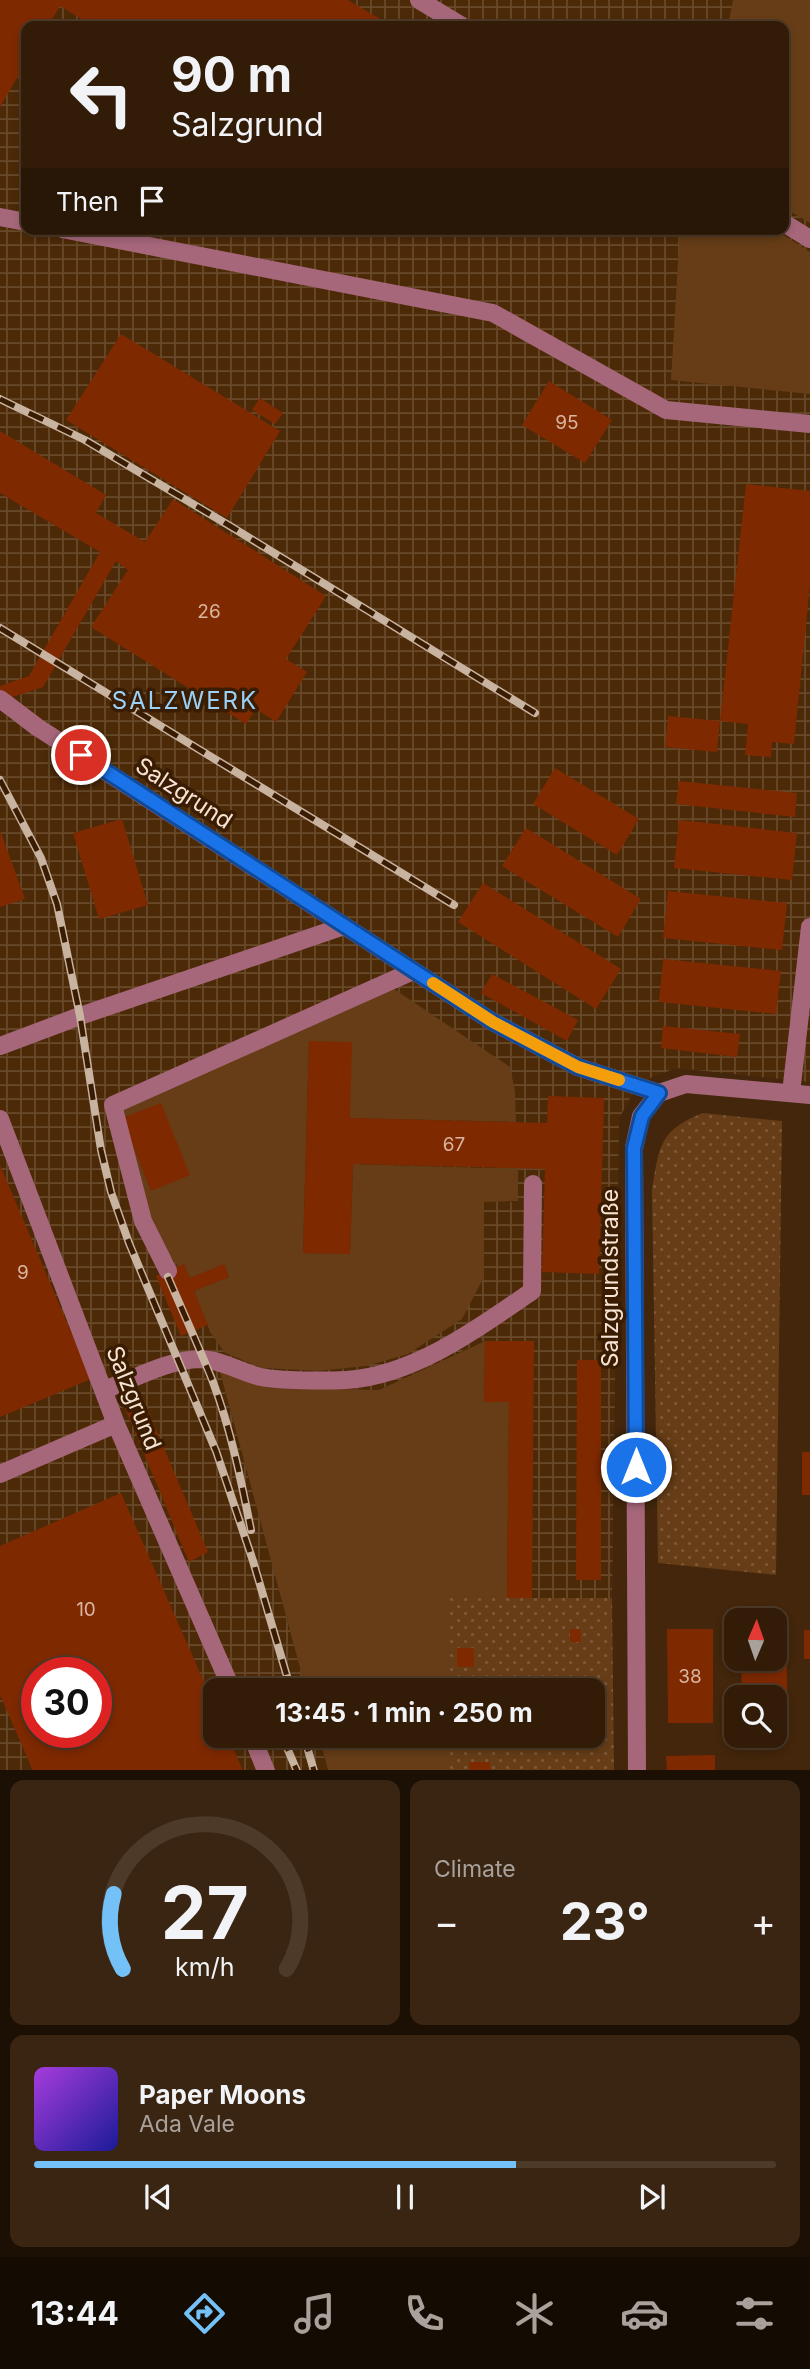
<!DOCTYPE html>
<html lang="en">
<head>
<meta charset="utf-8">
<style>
  body { margin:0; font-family:Inter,sans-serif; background:#3a2512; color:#f1f3f6; height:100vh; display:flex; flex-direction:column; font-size:26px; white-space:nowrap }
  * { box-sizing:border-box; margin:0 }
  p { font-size:23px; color:#a8a19c }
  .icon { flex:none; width:38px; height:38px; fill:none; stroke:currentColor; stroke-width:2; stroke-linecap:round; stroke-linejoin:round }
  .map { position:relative; height:1770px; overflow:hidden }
  .details { display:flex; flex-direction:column; gap:10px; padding:10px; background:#1c0f04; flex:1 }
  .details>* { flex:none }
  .banner { position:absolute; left:21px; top:21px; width:768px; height:214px; border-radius:14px; box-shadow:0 4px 10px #0003,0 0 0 2px #4d3a29; background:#321c08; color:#f1f3f6; overflow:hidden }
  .needle { width:46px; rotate:2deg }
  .buttons { position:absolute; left:724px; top:1608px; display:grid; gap:14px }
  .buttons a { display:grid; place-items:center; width:63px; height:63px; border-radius:14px; background:#321c08; box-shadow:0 4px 10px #0003,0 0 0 2px #4d3a29; font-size:35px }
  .speed { position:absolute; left:21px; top:1657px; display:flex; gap:14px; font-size:35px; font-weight:700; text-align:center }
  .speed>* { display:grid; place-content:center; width:91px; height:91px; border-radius:50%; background:#321c08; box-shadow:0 4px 10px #0003,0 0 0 2px #4d3a29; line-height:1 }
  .speed .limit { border:10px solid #d22; background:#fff; color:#111 }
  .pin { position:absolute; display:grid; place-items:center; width:60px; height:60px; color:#fff; margin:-30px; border:4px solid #fff; border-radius:50%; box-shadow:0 2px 7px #0007 }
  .me { position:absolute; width:77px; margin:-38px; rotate:0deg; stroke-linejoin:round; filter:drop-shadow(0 0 5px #0008) }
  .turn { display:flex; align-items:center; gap:24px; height:147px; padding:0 35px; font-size:32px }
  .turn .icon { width:91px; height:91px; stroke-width:2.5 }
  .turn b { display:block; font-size:49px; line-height:60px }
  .then { display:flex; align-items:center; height:66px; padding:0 35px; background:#0003; gap:14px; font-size:26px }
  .big { font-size:52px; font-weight:700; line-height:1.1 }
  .details .widget { flex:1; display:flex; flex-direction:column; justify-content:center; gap:10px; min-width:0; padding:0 24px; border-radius:14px; background:#3a2512 }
  .details .dial { align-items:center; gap:0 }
  .dial svg { height:182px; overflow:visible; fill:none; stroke:#4d3a29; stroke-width:7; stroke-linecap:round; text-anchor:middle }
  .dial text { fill:#f1f3f6; stroke:none }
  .song { display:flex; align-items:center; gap:21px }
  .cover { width:84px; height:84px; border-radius:10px; background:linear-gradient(135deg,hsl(280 70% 55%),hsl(240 70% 35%)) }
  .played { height:7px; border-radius:4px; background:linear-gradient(90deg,#73c1f6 65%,#4d3a29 65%) }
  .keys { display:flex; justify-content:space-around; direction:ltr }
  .heat { display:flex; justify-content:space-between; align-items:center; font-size:38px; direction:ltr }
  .details .tiles { flex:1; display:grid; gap:10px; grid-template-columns:1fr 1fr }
  .widget:last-child { grid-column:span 2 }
  .trip { position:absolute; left:203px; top:1678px; width:402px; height:70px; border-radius:14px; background:#321c08; box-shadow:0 4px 10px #0003,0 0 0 2px #4d3a29; font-weight:700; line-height:70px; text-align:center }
  .menu { display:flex; height:112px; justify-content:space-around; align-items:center; background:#140b03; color:#a8a19c }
  .menu .icon { width:49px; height:49px }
  .menu .active { color:#73c1f6 }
  .menu b { font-size:32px; color:#f1f3f6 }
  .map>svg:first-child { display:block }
  .industrial { fill:url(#industrial-grid); fill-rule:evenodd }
  .grass { fill:#663d17 }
  .park { fill:url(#park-dots) }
  .building { fill:#7f2900; fill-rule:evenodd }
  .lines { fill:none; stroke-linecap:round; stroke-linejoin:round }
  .minor { stroke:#a6677b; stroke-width:18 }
  .rail-casing { stroke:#c8b2a0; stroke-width:8 }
  .rail { stroke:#391c01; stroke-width:5; stroke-dasharray:16; stroke-linecap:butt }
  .route-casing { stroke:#114b97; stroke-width:18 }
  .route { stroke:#1a73e8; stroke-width:12 }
  .slow { stroke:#f59e0b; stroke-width:12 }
  .labels { text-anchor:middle; stroke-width:7; stroke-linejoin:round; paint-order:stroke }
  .number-label { font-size:19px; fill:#d9b49f }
  .street-label { font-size:23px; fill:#f7e3d4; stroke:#391c01 }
  .neighbourhood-label { font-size:24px; letter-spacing:2px; fill:#99d1f8; stroke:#391c01 }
</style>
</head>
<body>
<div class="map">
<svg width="810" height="1771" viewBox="0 0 810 1771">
  <defs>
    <pattern id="industrial-grid" width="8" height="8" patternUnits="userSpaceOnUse" patternTransform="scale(1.75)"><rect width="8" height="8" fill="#4d2a07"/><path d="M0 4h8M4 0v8" fill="none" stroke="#67492a"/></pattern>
    <pattern id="park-dots" width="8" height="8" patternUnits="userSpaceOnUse" patternTransform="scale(1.75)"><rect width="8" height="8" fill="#663d17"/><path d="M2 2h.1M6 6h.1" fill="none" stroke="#7d5938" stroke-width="1.8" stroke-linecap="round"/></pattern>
  </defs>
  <rect width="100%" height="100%" fill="#43260b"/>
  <path class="industrial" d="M0,0H810V1082L677,1068L652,1077L630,1098L619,1119L612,1598H507L508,1403L484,1402V1341L379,1390L268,1387L220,1372L306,1690H215V1736H319L328,1770L0,1771ZM26,26H784V229H26ZM394,989L309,1041L303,1253L350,1254L518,1169L515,1202L484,1201V1277L366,1366L318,1371L262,1368L225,1353L210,1332L194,1292L229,1277L224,1264L118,1111ZM37,1673H96V1732H37Z"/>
  <g class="grass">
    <polygon points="733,0 810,0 810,223 784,208 784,26 728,26"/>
    <polygon points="680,229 774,229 810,252 810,394 671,380"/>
    <path d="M394,989L510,1067L515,1091L516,1122L350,1118L309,1041L303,1253L350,1254L353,1164L518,1169V1201L484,1202V1277L462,1319L408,1354L366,1366L318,1371L262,1368L225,1353L210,1332L194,1291L229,1277L224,1265L190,1278C149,1246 133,1161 117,1111Z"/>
    <polygon points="485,1341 484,1402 509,1402 507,1598 451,1598 450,1690 306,1690 220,1372 268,1387 379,1390"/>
    <polygon points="319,1736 450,1736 450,1770 328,1770"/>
  </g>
  <g class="park">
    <path d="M703,1113L782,1121L776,1575L658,1563L652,1191C659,1147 659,1130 703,1113Z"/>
    <polygon points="450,1598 612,1598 614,1770 450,1771 450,1736 593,1736 593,1690 450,1690"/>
  </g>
  <g class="building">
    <polygon points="0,0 348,0 392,26 93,26 60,6 48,26 26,26 26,63 0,107"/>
    <polygon points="121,334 280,431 227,518 66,420"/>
    <polygon points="549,381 612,420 585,463 522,425"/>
    <polygon points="260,398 283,413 275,424 252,410"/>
    <polygon points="0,431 106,495 96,513 145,542 173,499 326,596 286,659 307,672 276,722 256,709 246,724 91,627 128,570 116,561 43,687 0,701 0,686 29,676 100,552 0,493"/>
    <polygon points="746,484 810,491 810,585 794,744 772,742 771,757 745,755 748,724 720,721"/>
    <polygon points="668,716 720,721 717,752 665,747"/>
    <polygon points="555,768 639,819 617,855 533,804"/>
    <polygon points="679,781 797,793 795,817 676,804"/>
    <polygon points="122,819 148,905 99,919 73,833"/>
    <polygon points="679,820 797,833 792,880 674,868"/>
    <polygon points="526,828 641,899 618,937 502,866"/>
    <polygon points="0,830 25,899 0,907"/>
    <polygon points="483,883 621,969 596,1009 458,922"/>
    <polygon points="668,891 787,903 782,950 663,938"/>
    <polygon points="663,959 781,971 776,1014 659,1002"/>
    <polygon points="492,974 578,1020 567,1041 481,993"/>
    <polygon points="663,1026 740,1034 737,1057 661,1048"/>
    <polygon points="309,1041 352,1042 350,1118 547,1123 548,1096 604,1098 599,1274 542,1272 545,1169 353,1164 350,1254 303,1253"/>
    <polygon points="161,1103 190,1175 151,1191 122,1118"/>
    <polygon points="0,1165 91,1379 0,1417"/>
    <polygon points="184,1264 190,1278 224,1264 229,1277 194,1291 208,1325 181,1336 156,1276"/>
    <polygon points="485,1341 534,1341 532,1598 507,1598 509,1402 484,1402"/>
    <polygon points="577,1360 601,1360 601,1580 576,1580"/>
    <polygon points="141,1394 208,1552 189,1562 122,1401"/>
    <rect x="802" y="1452" width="8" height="43"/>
    <path d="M121,1493L215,1707V1736H228L243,1771H33L0,1695V1546ZM37,1673H96V1732H37Z"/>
    <polygon points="570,1629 580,1629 581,1642 570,1642"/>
    <polygon points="667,1629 713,1629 713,1723 668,1723"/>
    <polygon points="786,1629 788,1721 775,1721 775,1698 742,1698 741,1659 775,1659 775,1630"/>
    <rect x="804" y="1630" width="6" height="29"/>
    <rect x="457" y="1648" width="17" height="19"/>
    <polygon points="266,1677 273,1690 253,1690 251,1684"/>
    <polygon points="715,1755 715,1771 667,1771 666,1756"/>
    <rect x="469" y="1762" width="21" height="9"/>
  </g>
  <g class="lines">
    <g class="minor">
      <polyline points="419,0 462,26"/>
      <polyline points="0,217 26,222"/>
      <polyline points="784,223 810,239"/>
      <polyline points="62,229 493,313 666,410 810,424"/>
      <polyline points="0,699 37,727 493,1022 578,1067 659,1093"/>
      <polyline points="0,1046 80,1016 344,926"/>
      <polyline points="791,1093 810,927"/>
      <polyline points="0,1119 116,1424 232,1690"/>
      <polyline points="168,1271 143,1221 113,1105 413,971"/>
      <path d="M104,1390C134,1379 167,1360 200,1359C220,1359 242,1373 261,1377C280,1381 326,1381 346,1380C413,1376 479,1328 532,1291L533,1184"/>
      <polyline points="0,1474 116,1424"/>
      <polyline points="252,1736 266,1771"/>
      <polyline points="637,1771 634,1148 641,1116 659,1093 686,1084 810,1095"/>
    </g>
    <g class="rail-casing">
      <g id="rail">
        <polyline points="0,399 85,440 230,526 535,713"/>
        <polyline points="0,628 454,905"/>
        <polyline points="0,780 41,858 57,904 80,1016 101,1150 111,1192 129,1243 216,1451 253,1561 291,1690"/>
        <path d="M168,1277C183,1312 199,1347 213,1382C231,1430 241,1480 251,1530"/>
        <polyline points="282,1736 297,1771"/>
        <polyline points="304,1736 314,1771"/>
      </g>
    </g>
    <use href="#rail" class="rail"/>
  </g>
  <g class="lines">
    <g class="route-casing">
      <polyline id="route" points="81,755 493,1022 578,1067 659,1093 642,1116 634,1148 636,1467"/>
    </g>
    <use href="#route" class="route"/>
    <polyline class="slow" points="433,983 493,1022 578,1067 619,1080"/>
  </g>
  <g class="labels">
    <g class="number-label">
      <text x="567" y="429">95</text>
      <text x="209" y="618">26</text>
      <text x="454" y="1151">67</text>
      <text x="23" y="1279">9</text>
      <text x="86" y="1616">10</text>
      <text x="690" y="1683">38</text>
    </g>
    <g class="street-label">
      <text transform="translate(184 793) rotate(33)" y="8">Salzgrund</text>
      <text transform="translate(610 1278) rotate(-90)" y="8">Salzgrundstraße</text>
      <text transform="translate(134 1398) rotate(68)" y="8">Salzgrund</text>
    </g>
    <g class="neighbourhood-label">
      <text x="185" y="709">SALZWERK</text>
    </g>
  </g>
</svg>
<div class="buttons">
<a><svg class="needle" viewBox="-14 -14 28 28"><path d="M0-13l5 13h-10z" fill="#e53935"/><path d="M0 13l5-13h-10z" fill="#a8a19c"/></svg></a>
<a><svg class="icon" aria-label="search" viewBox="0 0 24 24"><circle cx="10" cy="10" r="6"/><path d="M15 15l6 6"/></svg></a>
</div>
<div class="speed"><div class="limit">30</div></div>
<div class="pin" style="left:81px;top:755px;background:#d93025"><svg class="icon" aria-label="arrive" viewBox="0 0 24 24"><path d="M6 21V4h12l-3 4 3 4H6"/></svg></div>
<svg class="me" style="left:636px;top:1467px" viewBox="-20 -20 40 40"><circle r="17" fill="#1a73e8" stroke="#fff" stroke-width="3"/><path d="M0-11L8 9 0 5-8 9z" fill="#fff"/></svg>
<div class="trip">13:45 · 1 min · 250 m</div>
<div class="banner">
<div class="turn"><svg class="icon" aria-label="left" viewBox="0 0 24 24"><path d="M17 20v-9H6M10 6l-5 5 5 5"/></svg><div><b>90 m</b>Salzgrund</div></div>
<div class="then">Then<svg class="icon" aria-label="arrive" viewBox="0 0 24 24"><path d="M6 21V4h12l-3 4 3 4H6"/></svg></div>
</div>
</div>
<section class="details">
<div class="tiles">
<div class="widget dial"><svg viewBox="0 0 100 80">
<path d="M14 69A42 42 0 1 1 86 69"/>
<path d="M14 69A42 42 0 0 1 10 36" stroke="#73c1f6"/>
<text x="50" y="56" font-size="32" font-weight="700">27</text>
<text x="50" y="72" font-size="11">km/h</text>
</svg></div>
<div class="widget"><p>Climate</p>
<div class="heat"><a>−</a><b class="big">23°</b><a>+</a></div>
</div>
<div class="widget">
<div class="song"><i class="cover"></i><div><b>Paper Moons</b><p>Ada Vale</p></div></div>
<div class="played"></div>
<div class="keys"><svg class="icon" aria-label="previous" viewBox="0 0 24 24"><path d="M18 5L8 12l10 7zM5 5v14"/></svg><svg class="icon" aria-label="pause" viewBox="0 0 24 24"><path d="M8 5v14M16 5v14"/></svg><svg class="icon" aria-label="next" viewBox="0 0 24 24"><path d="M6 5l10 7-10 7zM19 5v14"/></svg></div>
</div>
</div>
</section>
<nav class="menu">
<b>13:44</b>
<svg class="icon active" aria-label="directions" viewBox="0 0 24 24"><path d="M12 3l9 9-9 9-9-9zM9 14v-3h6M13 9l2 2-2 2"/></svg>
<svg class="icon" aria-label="music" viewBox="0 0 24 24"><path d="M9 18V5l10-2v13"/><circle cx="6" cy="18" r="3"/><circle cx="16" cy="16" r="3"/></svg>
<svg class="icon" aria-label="phone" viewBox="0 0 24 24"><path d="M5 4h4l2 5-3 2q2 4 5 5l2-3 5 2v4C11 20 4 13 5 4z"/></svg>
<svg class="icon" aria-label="climate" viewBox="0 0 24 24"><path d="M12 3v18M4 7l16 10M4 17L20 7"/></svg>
<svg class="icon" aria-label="car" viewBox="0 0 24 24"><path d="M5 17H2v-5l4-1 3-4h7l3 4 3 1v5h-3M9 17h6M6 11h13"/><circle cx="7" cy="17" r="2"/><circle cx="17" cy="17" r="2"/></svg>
<svg class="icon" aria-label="filters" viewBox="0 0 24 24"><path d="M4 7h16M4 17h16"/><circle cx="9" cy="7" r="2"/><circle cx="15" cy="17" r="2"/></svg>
</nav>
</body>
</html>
